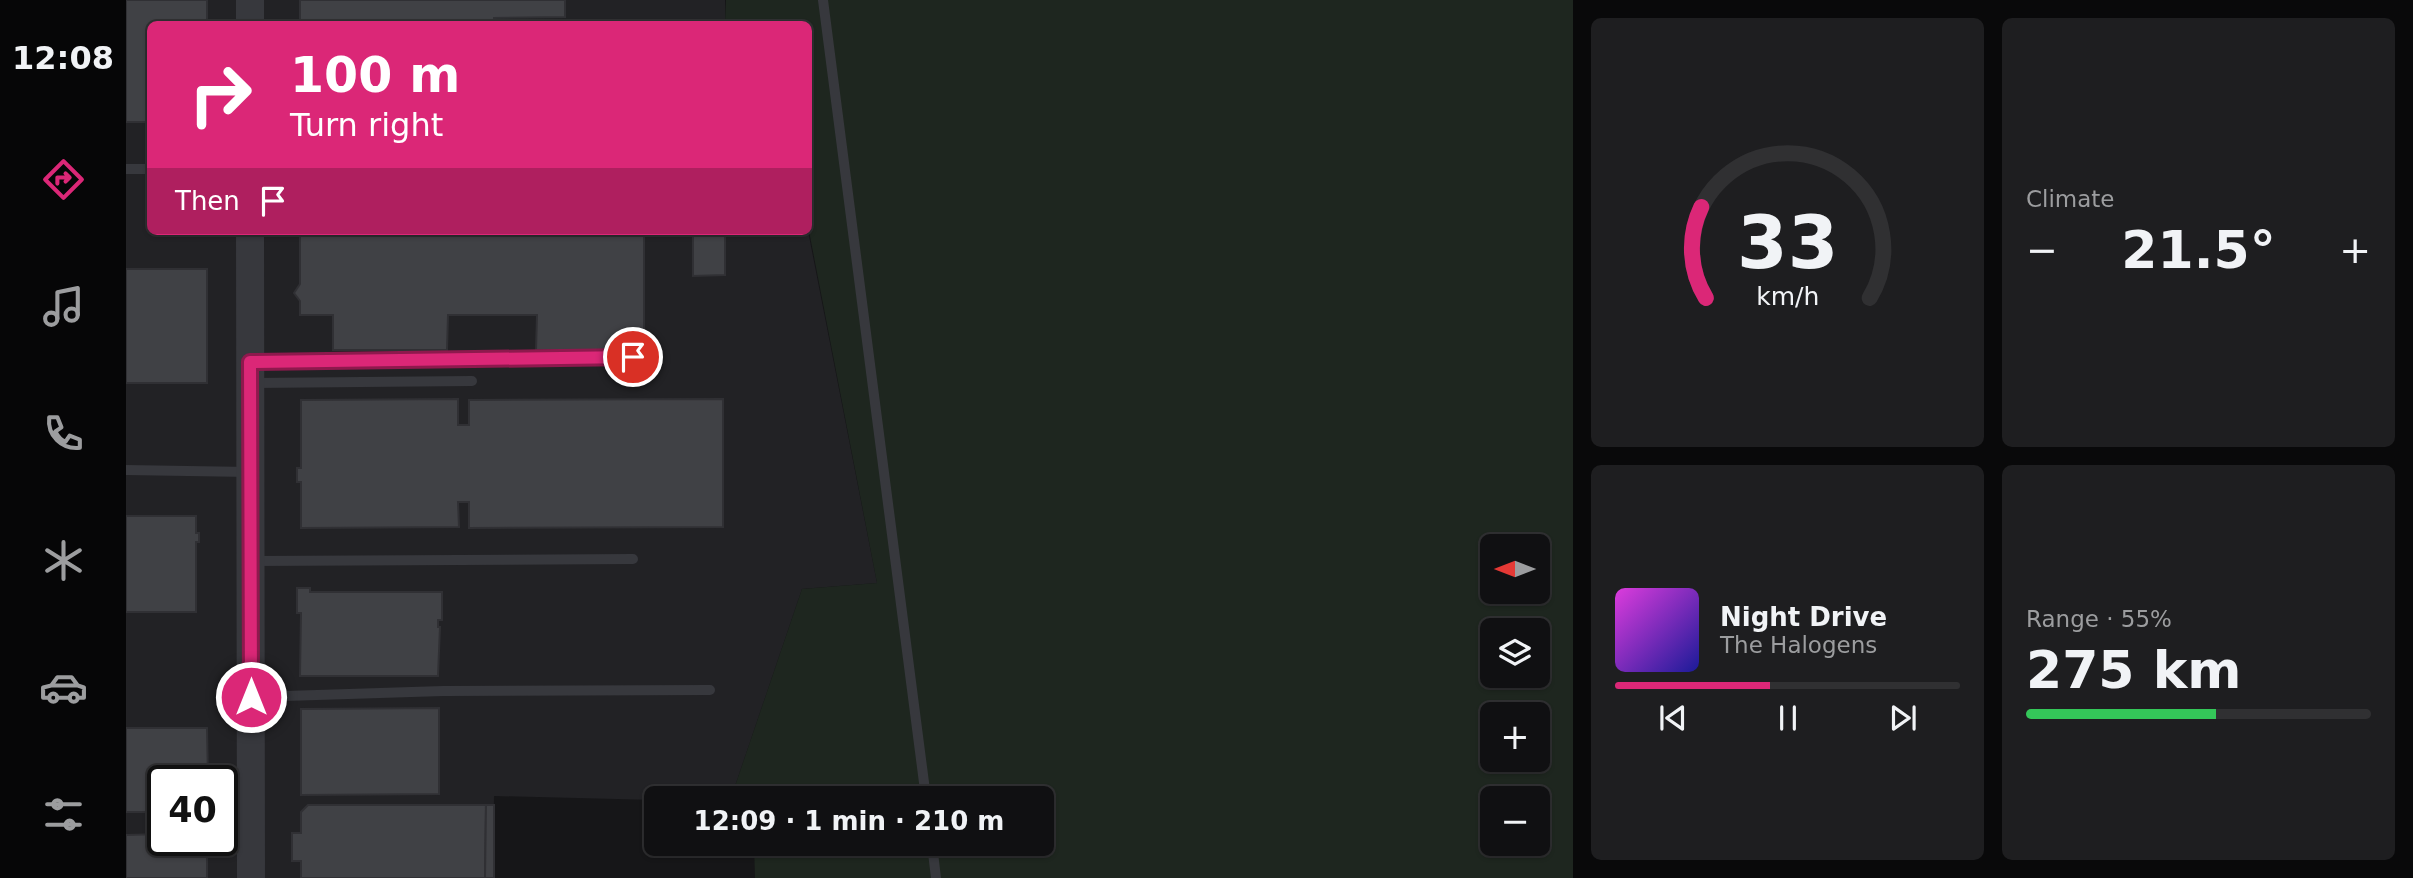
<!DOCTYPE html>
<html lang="en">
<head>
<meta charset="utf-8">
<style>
  body { margin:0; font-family:"DejaVu Sans",sans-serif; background:#1e1e20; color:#f1f3f6; height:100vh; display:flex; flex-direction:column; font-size:26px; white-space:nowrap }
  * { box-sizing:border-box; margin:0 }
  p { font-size:23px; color:#9c9d9f }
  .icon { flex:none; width:38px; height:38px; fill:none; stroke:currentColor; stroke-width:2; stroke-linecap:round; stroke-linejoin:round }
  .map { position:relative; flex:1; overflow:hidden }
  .panel { display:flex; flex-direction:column; gap:18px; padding:18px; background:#09090a; width:840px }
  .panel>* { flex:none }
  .guide { position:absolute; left:21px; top:21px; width:665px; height:214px; border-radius:10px; box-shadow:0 2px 5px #0004,0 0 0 2px #303032; background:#db2777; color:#fff; overflow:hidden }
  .needle { width:46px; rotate:270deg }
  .buttons { position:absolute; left:1354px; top:534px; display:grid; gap:14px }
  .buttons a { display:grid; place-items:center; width:70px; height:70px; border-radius:10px; background:#101012; box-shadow:0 2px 5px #0004,0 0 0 2px #303032; font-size:35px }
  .speed { position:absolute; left:21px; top:765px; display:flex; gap:14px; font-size:35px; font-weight:700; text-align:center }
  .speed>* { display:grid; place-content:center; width:91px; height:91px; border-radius:50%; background:#101012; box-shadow:0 2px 5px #0004,0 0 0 2px #303032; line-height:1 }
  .speed .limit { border:4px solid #111; border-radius:10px; background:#fff; color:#111 }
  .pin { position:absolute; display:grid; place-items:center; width:60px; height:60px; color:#fff; margin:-30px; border:4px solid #fff; border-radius:50%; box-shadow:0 2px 7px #0007 }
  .me { position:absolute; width:77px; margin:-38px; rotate:0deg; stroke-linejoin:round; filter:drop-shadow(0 0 5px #0008) }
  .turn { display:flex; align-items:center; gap:24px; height:147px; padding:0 28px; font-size:32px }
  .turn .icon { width:91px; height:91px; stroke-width:2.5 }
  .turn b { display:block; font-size:49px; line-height:60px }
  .then { display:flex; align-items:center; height:66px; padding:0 28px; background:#0003; gap:14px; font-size:26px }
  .big { font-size:52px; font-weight:700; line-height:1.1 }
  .panel .widget { flex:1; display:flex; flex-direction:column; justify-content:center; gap:10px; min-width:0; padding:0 24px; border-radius:10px; background:#1e1e20 }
  .panel .dial { align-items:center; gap:0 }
  .dial svg { height:182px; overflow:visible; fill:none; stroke:#303032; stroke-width:7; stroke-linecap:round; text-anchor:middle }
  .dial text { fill:#f1f3f6; stroke:none }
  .song { display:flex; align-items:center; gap:21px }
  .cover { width:84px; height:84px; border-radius:10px; background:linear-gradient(135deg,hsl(300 70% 55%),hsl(240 70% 35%)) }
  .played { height:7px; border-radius:4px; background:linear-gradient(90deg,#db2777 45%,#303032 45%) }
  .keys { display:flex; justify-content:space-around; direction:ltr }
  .heat { display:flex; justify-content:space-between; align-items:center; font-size:38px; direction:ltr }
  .charge { height:10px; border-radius:5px; background:linear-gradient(90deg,#34c759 55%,#303032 0) }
  .panel .tiles { flex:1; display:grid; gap:18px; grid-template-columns:repeat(2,1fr) }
  .trip { position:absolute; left:518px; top:786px; width:410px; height:70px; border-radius:10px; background:#101012; box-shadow:0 2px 5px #0004,0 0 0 2px #303032; font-weight:700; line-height:70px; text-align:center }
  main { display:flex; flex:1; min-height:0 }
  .tabs { display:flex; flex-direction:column; width:126px; justify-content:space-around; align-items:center; background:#060607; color:#9c9d9f }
  .tabs .icon { width:49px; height:49px }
  .tabs .selected { color:#db2777 }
  .tabs b { font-size:32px; color:#f1f3f6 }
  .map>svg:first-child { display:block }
  .built { fill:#222225; fill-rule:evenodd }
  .green { fill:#1e261f; fill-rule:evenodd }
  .building { fill:#404145; stroke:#303034; stroke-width:2 }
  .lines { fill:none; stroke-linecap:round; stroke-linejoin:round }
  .service { stroke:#37383d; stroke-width:10 }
  .tertiary { stroke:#37383d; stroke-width:28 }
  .route-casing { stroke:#8e194d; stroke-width:18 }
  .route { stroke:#db2777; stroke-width:12 }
</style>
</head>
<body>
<main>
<nav class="tabs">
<b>12:08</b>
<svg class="icon selected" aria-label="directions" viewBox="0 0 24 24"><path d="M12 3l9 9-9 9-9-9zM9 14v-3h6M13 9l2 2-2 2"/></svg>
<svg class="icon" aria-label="music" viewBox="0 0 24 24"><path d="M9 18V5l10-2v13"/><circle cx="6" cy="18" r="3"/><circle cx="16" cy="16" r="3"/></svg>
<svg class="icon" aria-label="phone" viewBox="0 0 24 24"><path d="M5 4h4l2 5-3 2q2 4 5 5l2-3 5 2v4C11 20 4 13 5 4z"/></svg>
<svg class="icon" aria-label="climate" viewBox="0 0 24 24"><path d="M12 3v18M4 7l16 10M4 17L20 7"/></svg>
<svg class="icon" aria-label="car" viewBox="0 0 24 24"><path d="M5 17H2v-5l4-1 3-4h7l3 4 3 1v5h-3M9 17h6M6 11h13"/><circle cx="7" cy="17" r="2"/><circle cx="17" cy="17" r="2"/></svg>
<svg class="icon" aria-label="filters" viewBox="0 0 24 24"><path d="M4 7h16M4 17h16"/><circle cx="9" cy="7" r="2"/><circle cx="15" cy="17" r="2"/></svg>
</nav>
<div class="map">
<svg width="1447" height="878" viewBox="0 0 1447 878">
  <rect width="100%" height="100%" fill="#161618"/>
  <path class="built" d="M0,0H599V24H24V231H682L751,583L676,589L605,798H530V800L368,796L367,878H0ZM37,780H96V840H37Z"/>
  <path class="green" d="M600,0H1447V878H629L628,844H915V798H605L676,589L751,583L683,231L682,24H599ZM1367,546H1412V592H1367ZM1367,630H1412V676H1367ZM1367,714H1412V760H1367ZM1367,798H1412V844H1367Z"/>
  <g class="building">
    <polygon points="0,0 81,0 81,24 24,24 24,122 0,122"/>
    <polygon points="174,0 439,0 439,17 368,18 368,24 174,24"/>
    <polygon points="174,231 518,231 518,351 410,350 411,315 322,315 321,350 207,350 207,315 174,315 174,301 168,293 174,284"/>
    <polygon points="567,231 599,231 599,275 567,276"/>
    <rect x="0" y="269" width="81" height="114"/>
    <polygon points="332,399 332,425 343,425 343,400 597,399 597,527 343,528 343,502 332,502 333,527 175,528 175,482 171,482 171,468 175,468 175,400"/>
    <polygon points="0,516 70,516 70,533 73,533 73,542 70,542 70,612 0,612"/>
    <polygon points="171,588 184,588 184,592 316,592 316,620 312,620 312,627 314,627 312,676 174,676 175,613 171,613"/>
    <polygon points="313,708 313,794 175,795 175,709"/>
    <polygon points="0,728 81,728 82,780 37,780 37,812 0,812"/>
    <polygon points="182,805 360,805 359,878 175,878 175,861 166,861 166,833 175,833 175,812"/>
    <polygon points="360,805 368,805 368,878 359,878"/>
    <polygon points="37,834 37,840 81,840 81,878 0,878 0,835"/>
  </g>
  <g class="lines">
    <g class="service">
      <polyline points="697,0 800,798"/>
      <polyline points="0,169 24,169"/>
      <polyline points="124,362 507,357"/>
      <polyline points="124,383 346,381"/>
      <polyline points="0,470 124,472"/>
      <polyline points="127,561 507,559"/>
      <polyline points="127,697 317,691 584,690"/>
      <polyline points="806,844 810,878"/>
    </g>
    <g class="tertiary">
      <polyline points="124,0 124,24"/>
      <polyline points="124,231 125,878"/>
    </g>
  </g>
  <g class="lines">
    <g class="route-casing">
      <polyline id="route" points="125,697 124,362 507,357"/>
    </g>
    <use href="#route" class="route"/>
  </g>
</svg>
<div class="buttons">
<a><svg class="needle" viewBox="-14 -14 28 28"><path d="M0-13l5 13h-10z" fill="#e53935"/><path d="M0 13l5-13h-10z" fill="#9c9d9f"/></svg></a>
<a><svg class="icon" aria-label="layers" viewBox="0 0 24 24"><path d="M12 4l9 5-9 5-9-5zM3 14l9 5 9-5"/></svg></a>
<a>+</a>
<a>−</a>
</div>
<div class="speed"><div class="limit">40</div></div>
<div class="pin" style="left:507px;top:357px;background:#d93025"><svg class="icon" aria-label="arrive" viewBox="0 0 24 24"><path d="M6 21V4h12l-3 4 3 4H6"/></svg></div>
<svg class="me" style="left:125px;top:697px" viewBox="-20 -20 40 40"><circle r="17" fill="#db2777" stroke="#fff" stroke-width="3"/><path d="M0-11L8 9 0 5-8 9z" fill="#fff"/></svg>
<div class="trip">12:09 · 1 min · 210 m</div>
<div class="guide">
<div class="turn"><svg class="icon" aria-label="right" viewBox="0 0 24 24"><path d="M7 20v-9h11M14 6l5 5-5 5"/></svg><div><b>100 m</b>Turn right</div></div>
<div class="then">Then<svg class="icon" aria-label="arrive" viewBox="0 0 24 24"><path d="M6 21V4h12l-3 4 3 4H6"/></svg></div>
</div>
</div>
<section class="panel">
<div class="tiles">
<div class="widget dial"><svg viewBox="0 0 100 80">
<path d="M14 69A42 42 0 1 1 86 69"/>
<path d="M14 69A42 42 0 0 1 12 29" stroke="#db2777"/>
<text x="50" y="56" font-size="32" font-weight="700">33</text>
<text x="50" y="72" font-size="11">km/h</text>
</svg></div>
<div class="widget"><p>Climate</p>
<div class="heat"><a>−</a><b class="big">21.5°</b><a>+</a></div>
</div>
<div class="widget">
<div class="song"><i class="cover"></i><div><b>Night Drive</b><p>The Halogens</p></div></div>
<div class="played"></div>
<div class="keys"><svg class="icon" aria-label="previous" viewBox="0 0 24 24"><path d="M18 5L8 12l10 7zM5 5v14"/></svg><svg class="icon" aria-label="pause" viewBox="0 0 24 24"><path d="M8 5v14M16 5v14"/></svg><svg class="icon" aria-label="next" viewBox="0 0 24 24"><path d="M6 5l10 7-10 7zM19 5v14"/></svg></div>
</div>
<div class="widget"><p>Range · 55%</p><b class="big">275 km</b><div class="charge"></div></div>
</div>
</section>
</main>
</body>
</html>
